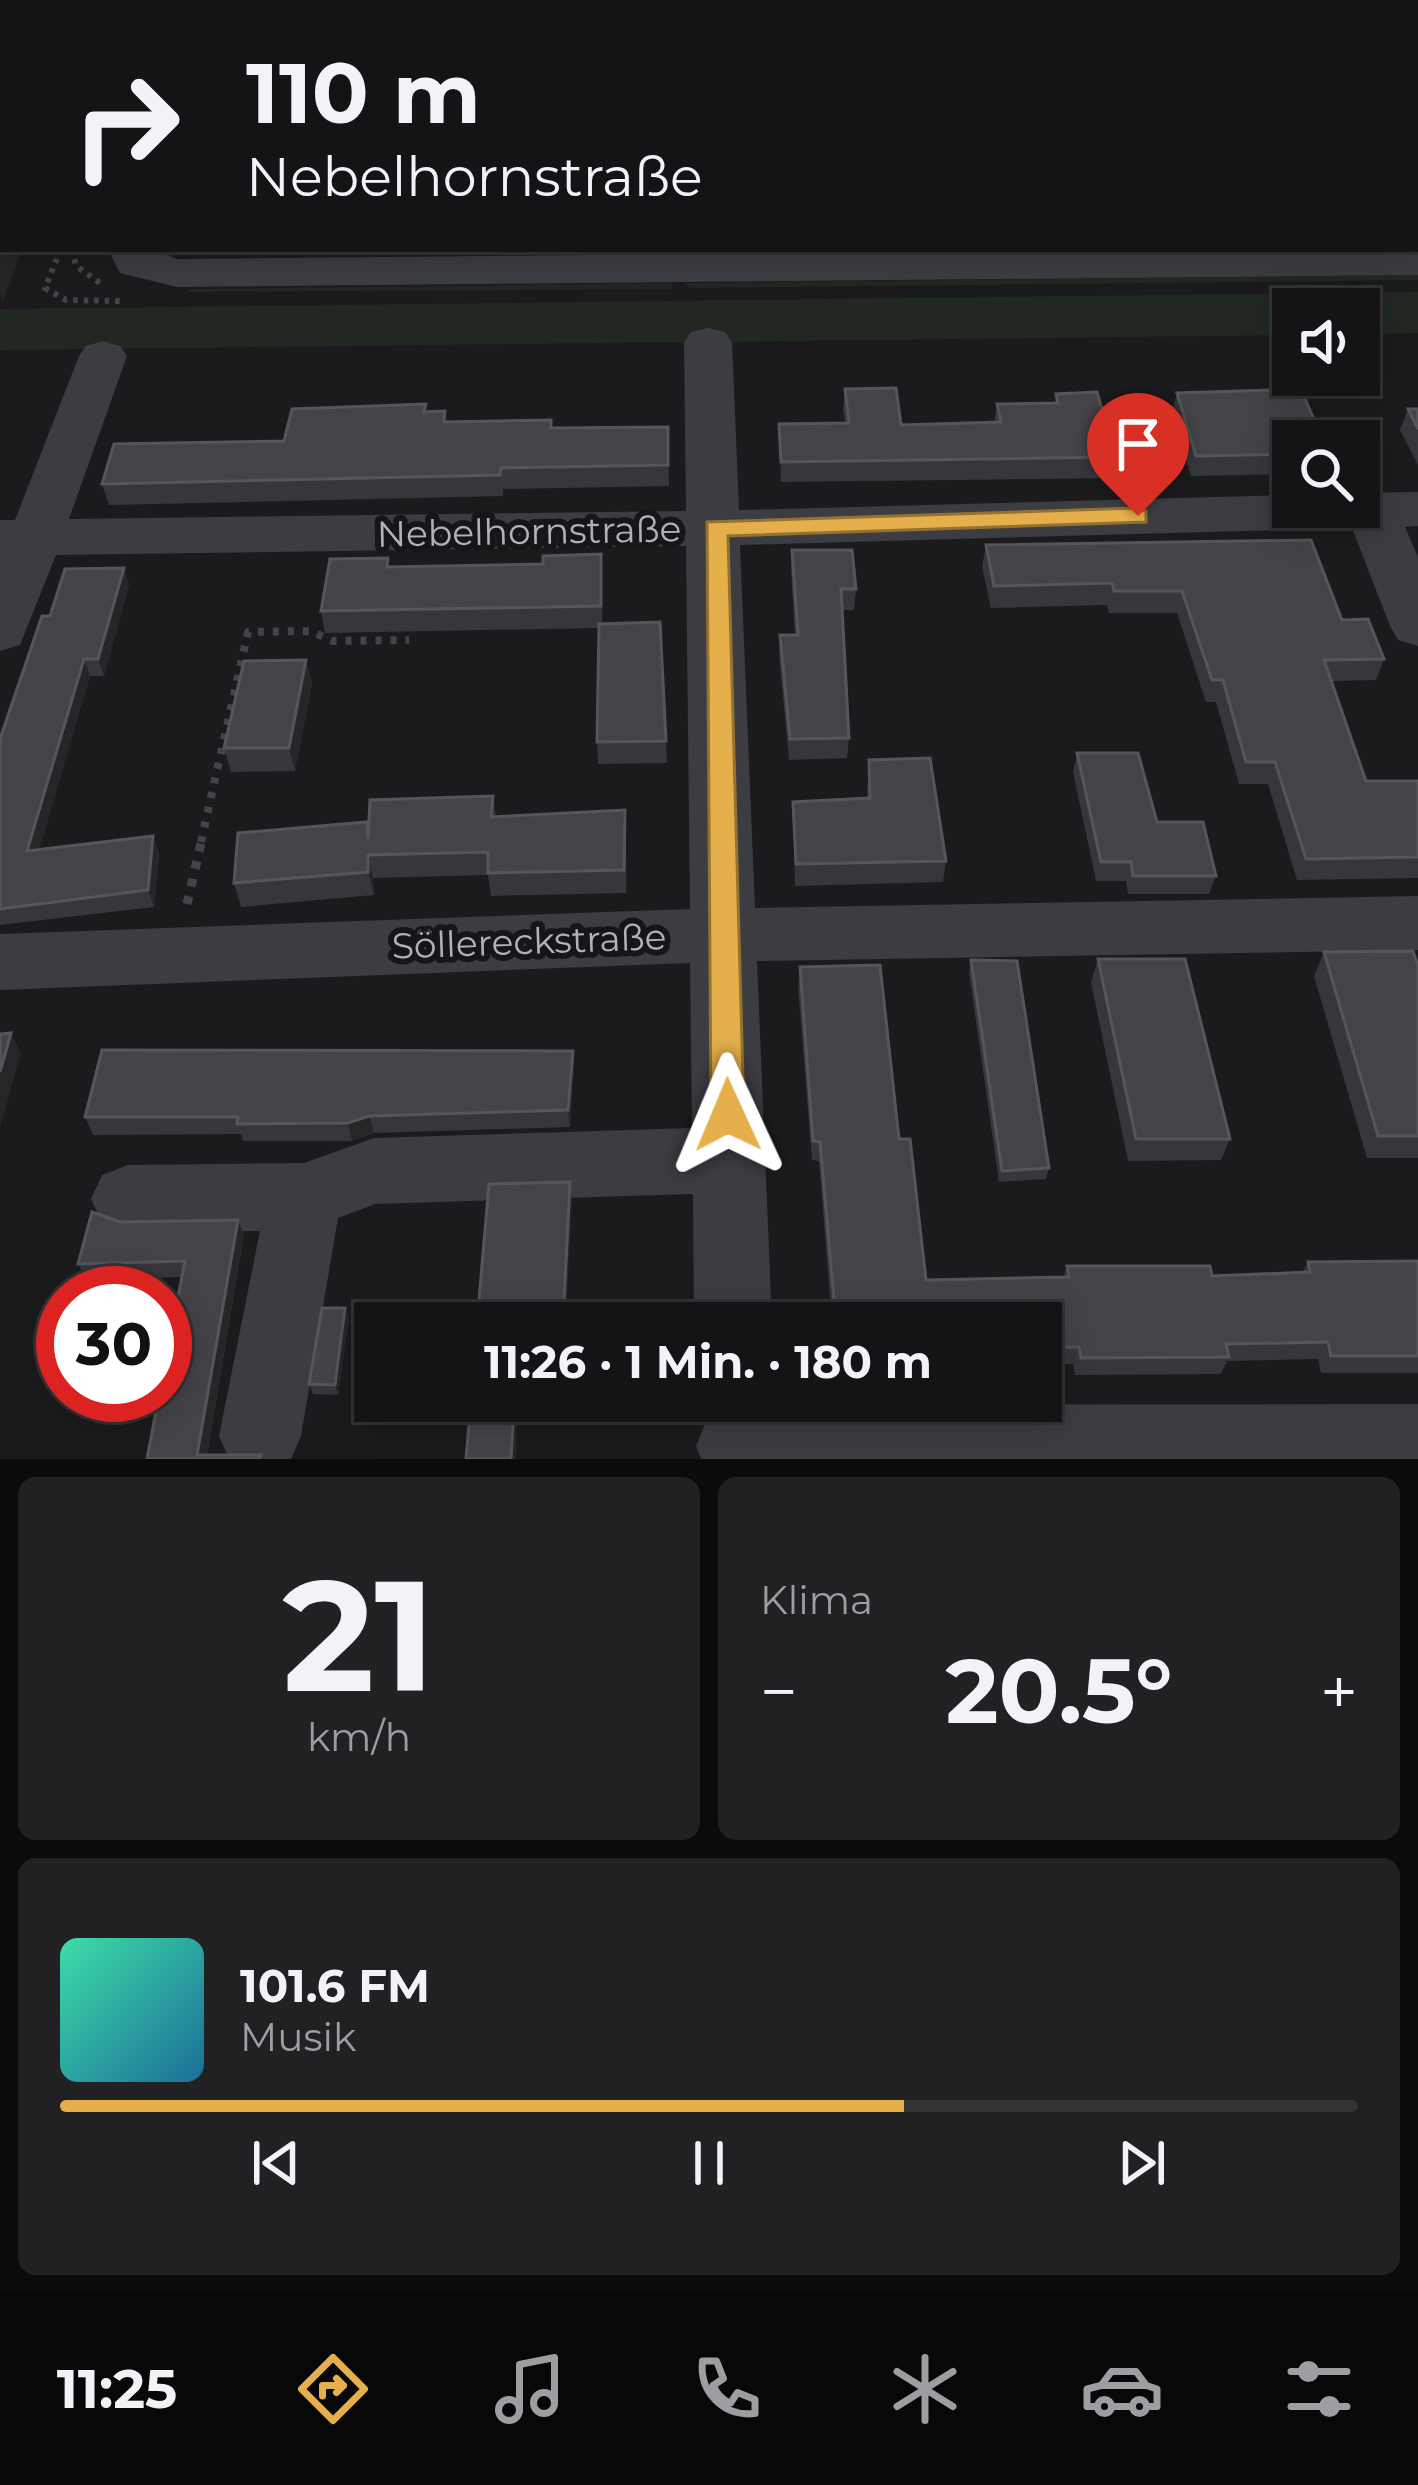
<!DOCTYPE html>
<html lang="de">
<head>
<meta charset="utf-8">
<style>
  body { margin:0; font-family:Montserrat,sans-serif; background:#212123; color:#f1f3f6; height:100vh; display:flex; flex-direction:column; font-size:45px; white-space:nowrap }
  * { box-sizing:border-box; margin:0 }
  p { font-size:39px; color:#9d9ea1 }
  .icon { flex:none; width:66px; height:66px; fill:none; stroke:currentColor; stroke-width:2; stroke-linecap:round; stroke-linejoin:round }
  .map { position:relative; height:1459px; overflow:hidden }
  .details { display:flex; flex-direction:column; gap:18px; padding:18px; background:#0b0b0c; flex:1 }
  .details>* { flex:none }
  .banner { position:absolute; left:0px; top:0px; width:1419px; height:252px; box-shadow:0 6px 30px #0003,0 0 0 3px #333335; background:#141416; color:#f1f3f6; overflow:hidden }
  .tools { position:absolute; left:1272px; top:288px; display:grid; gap:24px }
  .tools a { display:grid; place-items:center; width:108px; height:108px; border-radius:0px; background:#141416; box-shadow:0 6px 30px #0003,0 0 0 3px #333335; font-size:60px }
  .speed { position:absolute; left:36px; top:1266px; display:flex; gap:24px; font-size:60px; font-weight:700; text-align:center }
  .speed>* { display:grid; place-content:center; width:156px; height:156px; border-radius:50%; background:#141416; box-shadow:0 6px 30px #0003,0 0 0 3px #333335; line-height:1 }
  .speed .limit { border:18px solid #d22; background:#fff; color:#111 }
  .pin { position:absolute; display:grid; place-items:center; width:102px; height:102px; color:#fff; margin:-123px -51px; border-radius:50% 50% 50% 0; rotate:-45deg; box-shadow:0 0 12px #0007 }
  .pin .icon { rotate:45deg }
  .me { position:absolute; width:132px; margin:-66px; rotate:359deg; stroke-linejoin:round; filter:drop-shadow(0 0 9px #0008) }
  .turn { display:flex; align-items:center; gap:42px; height:252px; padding:0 48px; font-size:54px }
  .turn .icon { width:156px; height:156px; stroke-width:2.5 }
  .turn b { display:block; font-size:84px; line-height:102px }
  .big { font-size:90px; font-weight:700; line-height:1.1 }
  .details .tile { flex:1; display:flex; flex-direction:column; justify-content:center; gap:18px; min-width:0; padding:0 42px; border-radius:18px; background:#212123 }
  .details .dial { align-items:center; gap:0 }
  .dial b { font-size:156px; line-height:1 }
  .song { display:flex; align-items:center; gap:36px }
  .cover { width:144px; height:144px; border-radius:18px; background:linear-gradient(135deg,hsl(160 70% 55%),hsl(200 70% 35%)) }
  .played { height:12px; border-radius:6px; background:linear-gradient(90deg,#e5b04b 65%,#333335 65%) }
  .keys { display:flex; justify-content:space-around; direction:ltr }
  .heat { display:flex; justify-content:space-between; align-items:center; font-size:66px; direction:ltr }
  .details .tiles { flex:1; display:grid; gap:18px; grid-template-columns:1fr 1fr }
  .tile:last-child { grid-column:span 2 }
  .trip { position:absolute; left:354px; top:1302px; width:708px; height:120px; border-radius:0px; background:#141416; box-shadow:0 6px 30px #0003,0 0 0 3px #333335; font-weight:700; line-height:120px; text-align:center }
  .tab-bar { display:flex; height:192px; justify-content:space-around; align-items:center; background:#080809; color:#9d9ea1 }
  .tab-bar .icon { width:84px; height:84px }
  .tab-bar .current { color:#e5b04b }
  .tab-bar b { font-size:54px; color:#f1f3f6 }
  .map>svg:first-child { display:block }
  .green { fill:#212822 }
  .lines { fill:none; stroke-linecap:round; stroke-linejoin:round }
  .path-far2 { stroke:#424448; stroke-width:6; stroke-dasharray:4.5 6; stroke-linecap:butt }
  .path-far1 { stroke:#424448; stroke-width:8; stroke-dasharray:6 9; stroke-linecap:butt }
  .path { stroke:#424448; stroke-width:9; stroke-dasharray:8 10; stroke-linecap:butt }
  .minor { fill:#3c3d42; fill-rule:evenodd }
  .wall { fill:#37373b }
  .shaded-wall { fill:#262629 }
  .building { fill:#444448; stroke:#54565a; stroke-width:3 }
  .route { fill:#e5b04b; stroke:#957231; stroke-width:3 }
  .labels { text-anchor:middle; stroke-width:12; stroke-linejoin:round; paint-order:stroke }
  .street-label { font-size:36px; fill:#aeb2bb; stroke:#161618 }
</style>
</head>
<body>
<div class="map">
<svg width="1418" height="1459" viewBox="0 0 1418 1459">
  <rect width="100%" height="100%" fill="#1b1b1d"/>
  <g class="green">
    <polygon points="1418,275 1418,280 690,288 685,283"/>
    <polygon points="673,283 670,289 187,292 188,289"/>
    <polygon points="1418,292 1418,333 1359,334 1359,309 1293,309 1293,335 0,350 0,309"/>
  </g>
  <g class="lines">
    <g class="path-far2">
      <polyline points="61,249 45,288 66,300 121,301"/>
      <polyline points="72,249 76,266 103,285"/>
    </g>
    <polyline class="path-far1" points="201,842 248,632 311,631 332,641 409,640"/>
    <polyline class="path" points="187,904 202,839"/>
    <g class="minor">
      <rect x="155" y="0" width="38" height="3"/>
      <polygon points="405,0 479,0 403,3"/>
      <polygon points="515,0 553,0 514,3"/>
      <polygon points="1418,247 1418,275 177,287 120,273 108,249 154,249 177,259"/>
      <polygon points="708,328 725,332 732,342 739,510 1293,495 1293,507 1359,507 1359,493 1418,492 1418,526 1405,527 1418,557 1418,646 1398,640 1390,626 1352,528 740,545 755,908 1418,896 1418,950 757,961 772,1323 694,1323 693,1194 375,1204 338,1218 301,1436 291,1459 229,1459 219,1436 260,1231 128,1233 102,1223 91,1199 102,1175 128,1165 304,1163 374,1138 692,1128 690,963 0,990 0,934 690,909 686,546 56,555 20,645 0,651 0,520 15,520 79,356 86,346 103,341 120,346 127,356 69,519 686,511 684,342 691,332"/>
      <polygon points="1418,1404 1418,1459 701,1459 696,1446 708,1417 737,1405"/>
    </g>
  </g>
  <g class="wall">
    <polygon points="1268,0 1418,0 1418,157 1416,153 1416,3 1269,3"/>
    <polygon points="845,389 901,425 994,423 997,404 1055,403 1056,394 1116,457 1112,478 781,482 779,424 845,423 843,409"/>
    <polygon points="1177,393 1293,441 1293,474 1191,476 1172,413"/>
    <polygon points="1408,409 1418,409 1418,465 1400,430"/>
    <polygon points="427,412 446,422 551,428 668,427 669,486 503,489 503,496 109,505 102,484 284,441"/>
    <polygon points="986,545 1342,620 1384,659 1376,680 1332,681 1366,781 1418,781 1418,878 1297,880 1268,784 1239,784 1216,702 1206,702 1177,613 1109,613 1107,605 991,608 982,567"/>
    <polygon points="792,550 856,589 854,610 842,610 849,738 847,758 789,760 779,655 780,635 795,635 791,570"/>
    <polygon points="543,564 602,576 602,624 660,622 667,763 598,764 597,742 599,628 325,633 321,611 390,566"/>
    <polygon points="129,585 104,676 90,676 39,849 153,836 159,853 154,907 0,925 0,739 50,616"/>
    <polygon points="306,660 312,684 295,771 231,772 224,748"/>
    <polygon points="1077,753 1157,822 1216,876 1209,894 1128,894 1126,881 1096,881 1073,772"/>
    <polygon points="869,760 946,861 943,882 795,886 793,802 867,798"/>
    <polygon points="493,796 496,817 626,834 626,893 491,896 488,875 373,878 374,895 241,907 234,883 367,822"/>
    <polygon points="1324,952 1418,966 1418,1158 1367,1158 1314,976"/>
    <polygon points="1098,959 1230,1139 1221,1160 1128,1161 1091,982"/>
    <polygon points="971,960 1049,1168 1046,1179 999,1182 969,972"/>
    <polygon points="800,967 899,1139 926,1280 1063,1277 1067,1266 1212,1276 1302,1273 1308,1262 1418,1261 1418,1373 1321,1373 1318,1359 1227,1361 1221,1374 1075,1375 1073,1364 1041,1365 1041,1323 832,1323 819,1161 812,1160 798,987"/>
    <polygon points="573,1051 574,1069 570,1127 374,1133 352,1141 243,1141 241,1134 93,1135 85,1117"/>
    <polygon points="120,1222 244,1236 207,1455 261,1455 263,1459 147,1459 182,1277 87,1280 78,1264"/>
    <polygon points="345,1308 349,1318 338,1395 313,1394 309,1384"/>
    <polygon points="471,1401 563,1401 562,1423 517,1424"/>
  </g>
  <g class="shaded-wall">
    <polygon points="3,243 3,249 22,249 3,301 0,293 0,251"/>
    <polygon points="124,568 129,585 104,676 98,659"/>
    <polygon points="84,659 90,676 34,868 27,851"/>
    <polygon points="306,660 312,684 295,771 289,748"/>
    <polygon points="153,836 159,853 154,907 148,890"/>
    <polygon points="368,855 373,878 374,895 368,872"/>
    <polygon points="11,1033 21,1053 0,1128 0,1072"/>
    <polygon points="573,1051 574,1069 570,1127 568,1110"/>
    <polygon points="369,1116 374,1133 352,1141 348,1123"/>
    <polygon points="570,1182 572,1202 566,1323 563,1323"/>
    <polygon points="238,1220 244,1236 206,1459 197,1455"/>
    <polygon points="345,1308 349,1318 338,1395 335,1385"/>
    <polygon points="514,1405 517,1424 516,1459 511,1459"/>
  </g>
  <g class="building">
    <polygon points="0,0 72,0 71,3 3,3 3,243 0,251"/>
    <rect x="319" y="0" width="41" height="3"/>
    <rect x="647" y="0" width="56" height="3"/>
    <rect x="833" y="0" width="65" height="3"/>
    <polygon points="1021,0 1085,0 1086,3 1022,3"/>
    <polygon points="1362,0 1418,0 1418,97 1416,93 1416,3 1363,3"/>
    <polygon points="896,388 901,425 1001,422 997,404 1058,403 1056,394 1097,392 1116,457 781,462 779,424 849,423 845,389"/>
    <polygon points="1301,389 1323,441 1293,441 1293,454 1196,456 1177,393"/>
    <polygon points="426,404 424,412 445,411 444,422 551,420 551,428 668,427 668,465 501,468 500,475 102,484 114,444 284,441 292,409"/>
    <polygon points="1408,409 1418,409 1418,429"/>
    <polygon points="1311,540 1342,620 1368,619 1384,659 1324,660 1366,781 1418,781 1418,857 1306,859 1275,762 1246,762 1223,680 1212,680 1182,591 1114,591 1112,583 994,586 986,545"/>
    <polygon points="792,550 852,550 856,589 841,589 849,738 790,739 780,635 798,635"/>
    <polygon points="601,554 601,606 321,611 330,559 388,558 387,567 543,564 543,556"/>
    <polygon points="124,568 98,659 84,659 27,851 153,836 148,890 0,909 0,739 42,616 50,616 65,569"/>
    <polygon points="660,622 666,741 597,742 599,624"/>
    <polygon points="306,660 289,748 224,748 244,661"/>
    <polygon points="1077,753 1138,753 1157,822 1203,822 1216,876 1133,876 1131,862 1101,862"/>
    <polygon points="930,758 946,861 796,864 793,802 870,798 869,760"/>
    <polygon points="493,796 491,817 625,810 624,870 488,873 488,852 368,855 368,872 234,883 238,833 367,822 368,839 370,800"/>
    <polygon points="1413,951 1418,966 1418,1136 1378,1136 1324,952"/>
    <polygon points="1098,959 1185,959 1230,1139 1136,1139"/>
    <polygon points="971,960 1017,961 1049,1168 1002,1171"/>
    <polygon points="880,965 899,1139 910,1139 926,1280 1069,1277 1067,1266 1210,1266 1212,1276 1310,1272 1308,1262 1418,1261 1418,1356 1331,1356 1328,1342 1226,1344 1229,1357 1081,1358 1079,1347 1041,1348 1041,1323 836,1323 820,1142 813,1141 800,967"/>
    <polygon points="11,1033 0,1072 0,1034"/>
    <polygon points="102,1050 573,1051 568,1110 369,1116 348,1123 237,1124 238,1117 85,1117"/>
    <polygon points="570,1182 563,1323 477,1323 489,1184"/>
    <polygon points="92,1212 120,1222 238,1220 197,1455 261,1455 260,1459 147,1459 159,1395 165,1395 165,1364 185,1261 78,1264"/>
    <polygon points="322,1308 345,1308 335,1385 309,1384"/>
    <polygon points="471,1401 559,1401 559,1405 514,1405 511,1459 466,1459"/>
  </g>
  <polygon class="route" points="1138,508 1146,511 1146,522 728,536 744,1115 739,1125 716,1125 711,1115 707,522"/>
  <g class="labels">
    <g class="street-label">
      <text transform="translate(529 531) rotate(-1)" y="13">Nebelhornstraße</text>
      <text transform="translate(529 941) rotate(-2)" y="13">Söllereckstraße</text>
    </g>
  </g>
</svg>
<div class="tools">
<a><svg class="icon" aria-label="sound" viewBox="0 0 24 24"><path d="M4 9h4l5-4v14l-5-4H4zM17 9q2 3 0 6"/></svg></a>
<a><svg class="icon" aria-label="search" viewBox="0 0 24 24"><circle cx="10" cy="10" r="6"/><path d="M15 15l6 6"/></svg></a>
</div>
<div class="speed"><div class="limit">30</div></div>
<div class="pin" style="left:1138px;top:516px;background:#d93025"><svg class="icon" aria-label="arrive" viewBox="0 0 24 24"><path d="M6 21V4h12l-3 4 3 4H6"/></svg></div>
<svg class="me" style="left:728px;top:1115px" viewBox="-20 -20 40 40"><path d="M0-17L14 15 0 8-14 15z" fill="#e5b04b" stroke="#fff" stroke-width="4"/></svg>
<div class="trip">11:26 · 1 Min. · 180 m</div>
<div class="banner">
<div class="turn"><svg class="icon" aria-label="right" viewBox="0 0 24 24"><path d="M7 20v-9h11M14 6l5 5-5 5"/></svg><div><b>110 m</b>Nebelhornstraße</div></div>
</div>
</div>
<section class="details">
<div class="tiles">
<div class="tile dial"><b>21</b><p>km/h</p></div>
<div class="tile"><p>Klima</p>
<div class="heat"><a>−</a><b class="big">20.5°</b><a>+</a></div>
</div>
<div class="tile">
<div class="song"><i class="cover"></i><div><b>101.6 FM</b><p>Musik</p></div></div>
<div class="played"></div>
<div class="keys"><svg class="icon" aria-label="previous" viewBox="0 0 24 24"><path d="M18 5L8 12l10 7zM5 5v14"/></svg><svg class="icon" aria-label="pause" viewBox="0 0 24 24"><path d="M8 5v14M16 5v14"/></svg><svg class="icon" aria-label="next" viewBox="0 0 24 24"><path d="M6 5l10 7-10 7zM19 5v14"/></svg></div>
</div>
</div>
</section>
<nav class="tab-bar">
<b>11:25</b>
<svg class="icon current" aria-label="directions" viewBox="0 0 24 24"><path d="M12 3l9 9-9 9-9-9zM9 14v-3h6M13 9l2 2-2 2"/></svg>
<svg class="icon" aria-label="music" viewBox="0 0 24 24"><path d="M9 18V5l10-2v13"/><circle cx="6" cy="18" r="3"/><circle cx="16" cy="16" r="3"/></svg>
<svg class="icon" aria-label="phone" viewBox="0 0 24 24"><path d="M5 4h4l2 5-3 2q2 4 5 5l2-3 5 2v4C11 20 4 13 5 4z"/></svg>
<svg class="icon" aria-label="climate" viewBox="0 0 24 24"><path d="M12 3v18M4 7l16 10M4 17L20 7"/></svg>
<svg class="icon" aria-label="car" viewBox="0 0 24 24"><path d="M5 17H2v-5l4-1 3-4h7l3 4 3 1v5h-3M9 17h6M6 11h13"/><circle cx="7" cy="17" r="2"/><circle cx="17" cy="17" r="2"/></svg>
<svg class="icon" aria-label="filters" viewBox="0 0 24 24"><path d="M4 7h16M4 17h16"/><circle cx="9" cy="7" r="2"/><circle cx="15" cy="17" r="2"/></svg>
</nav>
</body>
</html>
